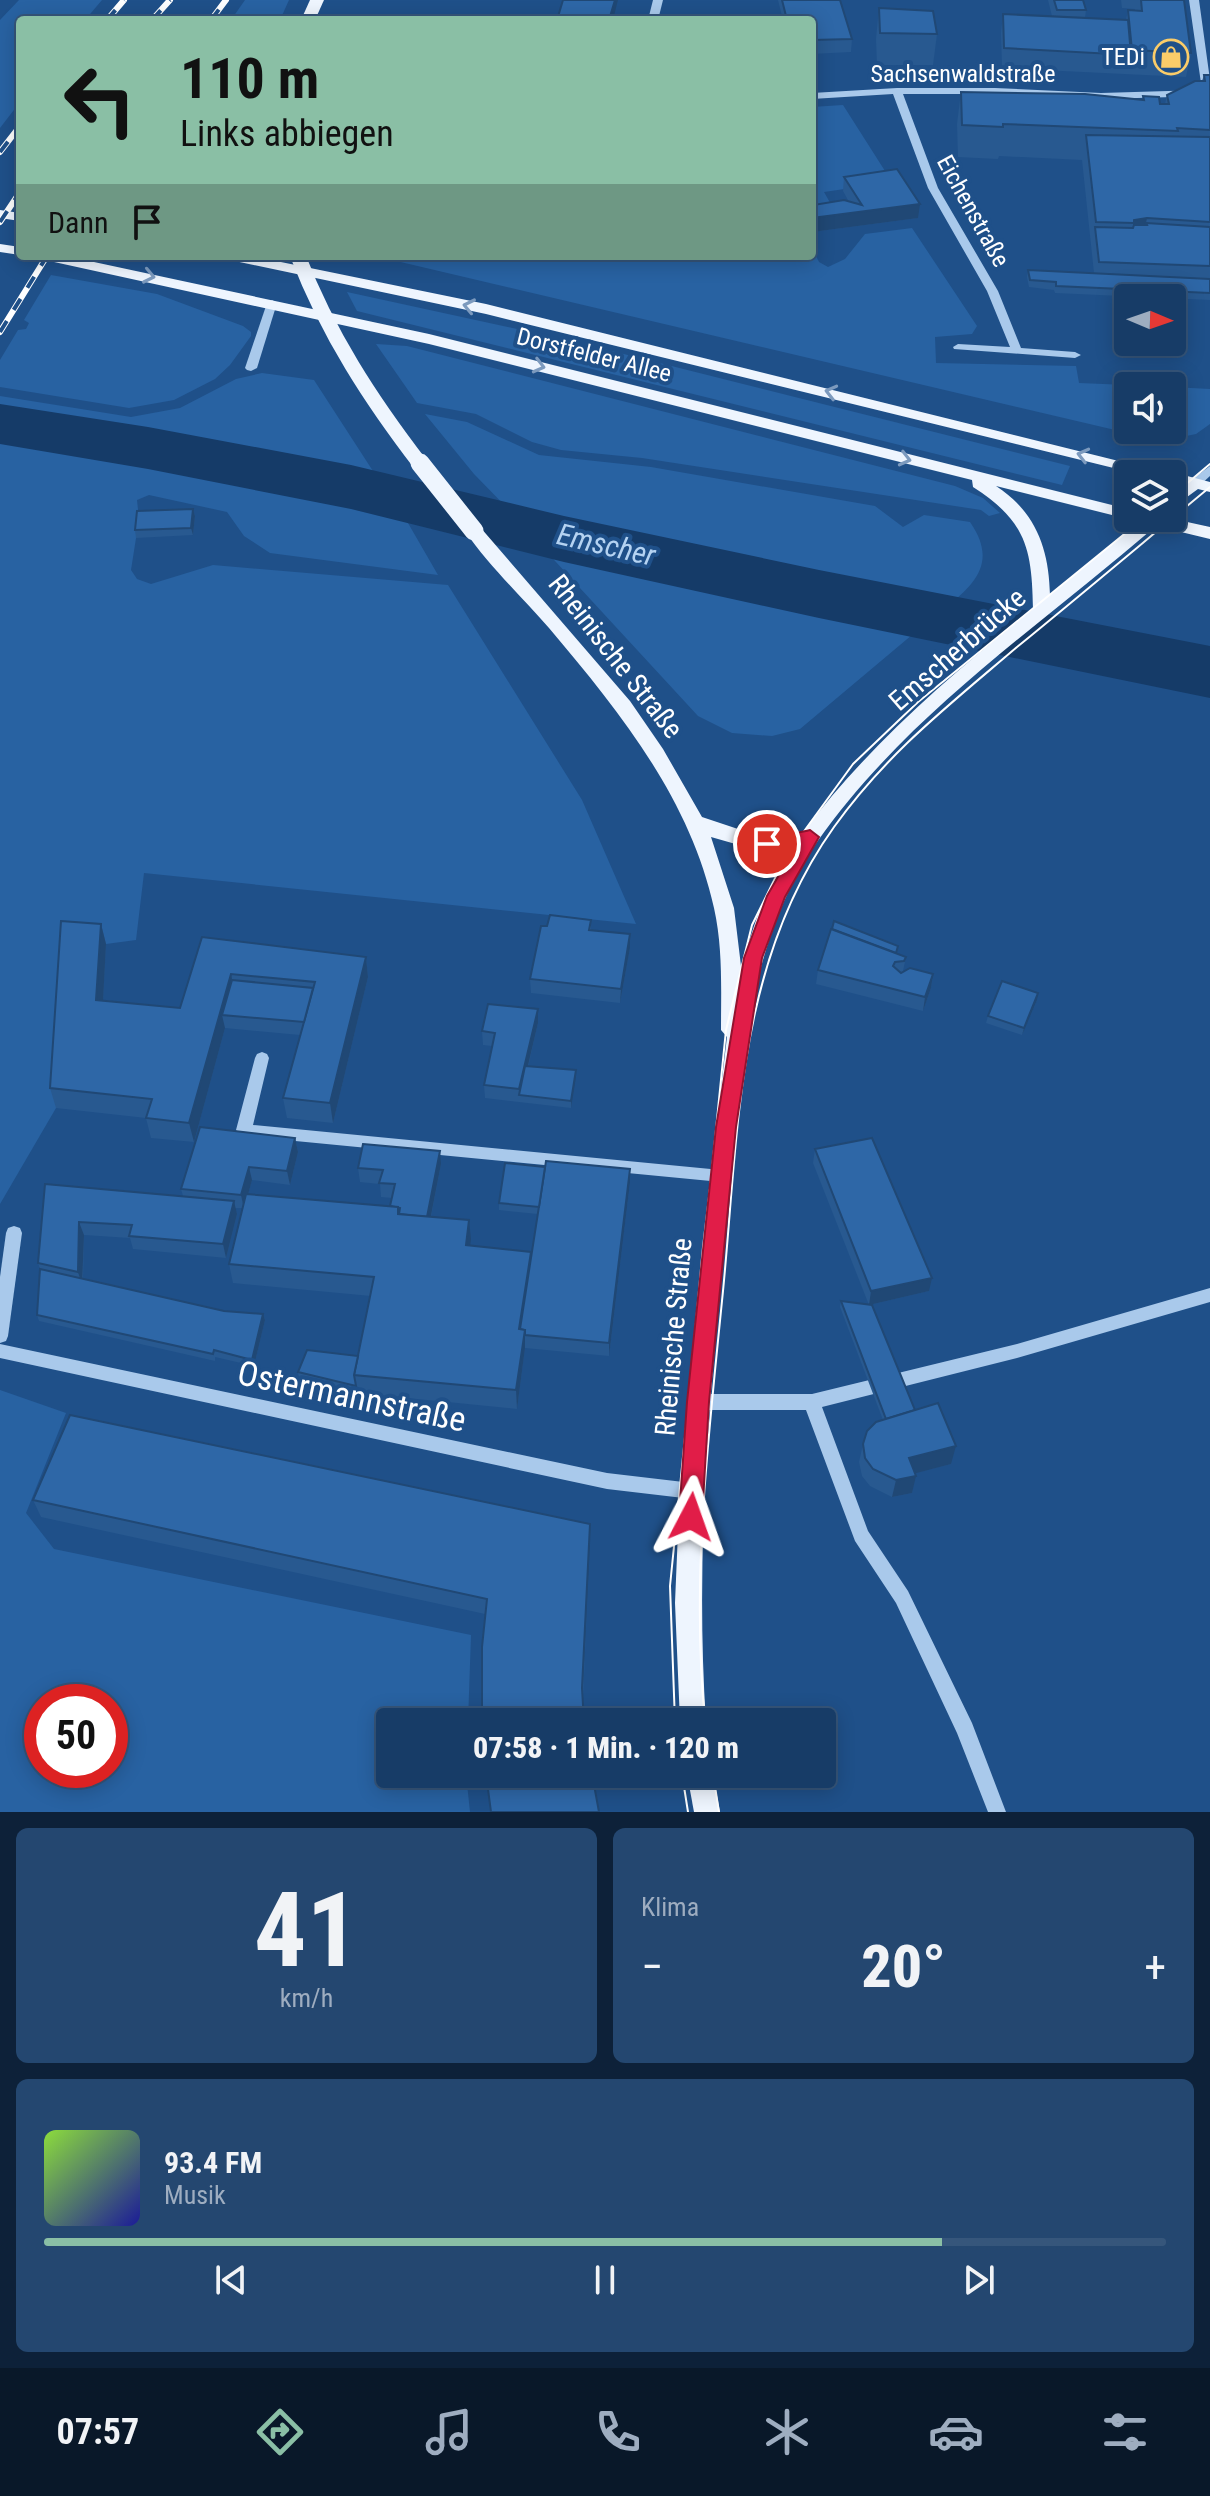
<!DOCTYPE html>
<html lang="de">
<head>
<meta charset="utf-8">
<style>
  body { margin:0; font-family:"Roboto Condensed",sans-serif; background:#244770; color:#f1f3f6; height:100vh; display:flex; flex-direction:column; font-size:30px; white-space:nowrap }
  * { box-sizing:border-box; margin:0 }
  p { font-size:26px; color:#9eadc0 }
  .icon { flex:none; width:44px; height:44px; fill:none; stroke:currentColor; stroke-width:2; stroke-linecap:round; stroke-linejoin:round }
  .map { position:relative; height:1812px; overflow:hidden }
  .sheet { display:flex; flex-direction:column; gap:16px; padding:16px; background:#0d2139; flex:1 }
  .sheet>* { flex:none }
  .hud { position:absolute; left:16px; top:16px; width:800px; height:244px; border-radius:8px; box-shadow:0 4px 20px #0003,0 0 0 2px #36567b; background:#8abfa5; color:#111; overflow:hidden }
  .needle { width:52px; rotate:92deg }
  .buttons { position:absolute; left:1114px; top:284px; display:grid; gap:16px }
  .buttons a { display:grid; place-items:center; width:72px; height:72px; border-radius:8px; background:#173c67; box-shadow:0 4px 20px #0003,0 0 0 2px #36567b; font-size:40px }
  .speed { position:absolute; left:24px; top:1684px; display:flex; gap:16px; font-size:40px; font-weight:700; text-align:center }
  .speed>* { display:grid; place-content:center; width:104px; height:104px; border-radius:50%; background:#173c67; box-shadow:0 4px 20px #0003,0 0 0 2px #36567b; line-height:1 }
  .speed .limit { border:12px solid #d22; background:#fff; color:#111 }
  .pin { position:absolute; display:grid; place-items:center; width:68px; height:68px; color:#fff; margin:-34px; border:4px solid #fff; border-radius:50%; box-shadow:0 2px 8px #0007 }
  .me { position:absolute; width:88px; margin:-44px; rotate:4deg; stroke-linejoin:round; filter:drop-shadow(0 0 6px #0008) }
  .turn { display:flex; align-items:center; gap:28px; height:168px; padding:0 32px; font-size:36px }
  .turn .icon { width:104px; height:104px; stroke-width:2.5 }
  .turn b { display:block; font-size:56px; line-height:68px }
  .then { display:flex; align-items:center; height:76px; padding:0 32px; background:#0003; gap:16px; font-size:30px }
  .big { font-size:60px; font-weight:800; line-height:1.1 }
  .sheet .tile { flex:1; display:flex; flex-direction:column; justify-content:center; gap:12px; min-width:0; padding:0 28px; border-radius:12px; background:#244770 }
  .sheet .dial { align-items:center; gap:0 }
  .dial b { font-size:104px; line-height:1 }
  .song { display:flex; align-items:center; gap:24px }
  .cover { width:96px; height:96px; border-radius:12px; background:linear-gradient(135deg,hsl(90 70% 55%),hsl(240 70% 35%)) }
  .played { height:8px; border-radius:4px; background:linear-gradient(90deg,#8abfa5 80%,#36567b 80%) }
  .keys { display:flex; justify-content:space-around; direction:ltr }
  .heat { display:flex; justify-content:space-between; align-items:center; font-size:44px; direction:ltr }
  .sheet .tiles { flex:1; display:grid; gap:16px; grid-template-columns:1fr 1fr }
  .tile:last-child { grid-column:span 2 }
  .trip { position:absolute; left:376px; top:1708px; width:460px; height:80px; border-radius:8px; background:#173c67; box-shadow:0 4px 20px #0003,0 0 0 2px #36567b; font-weight:800; line-height:80px; text-align:center }
  .dock { display:flex; height:128px; justify-content:space-around; align-items:center; background:#091829; color:#9eadc0 }
  .dock .icon { width:56px; height:56px }
  .dock .current { color:#8abfa5 }
  .dock b { font-size:36px; color:#f1f3f6 }
  .map>svg:first-child { display:block }
  .green { fill:#2862a2; fill-rule:evenodd }
  .lines { fill:none; stroke-linecap:round; stroke-linejoin:round }
  .river { fill:#153b68; fill-rule:evenodd }
  .minor { fill:#a9c9eb; fill-rule:evenodd }
  .major { fill:#eef5fe; fill-rule:evenodd }
  .tram { stroke:#fff; stroke-width:2 }
  .rail-casing { stroke:#fff; stroke-width:6 }
  .rail { stroke:#1f5089; stroke-width:4; stroke-dasharray:13; stroke-linecap:butt }
  .major-bridge-far1 { stroke:#eef5fe; stroke-width:15 }
  .major-bridge { stroke:#eef5fe; stroke-width:19 }
  .wall { fill:#285990 }
  .shaded-wall { fill:#204875 }
  .building { fill:#2e67a7; stroke:#204875; stroke-width:2 }
  .oneway { stroke:#7c9abe }
  .route { fill:#e11d48; stroke:#92132f; stroke-width:2 }
  .labels { text-anchor:middle; stroke-width:8; stroke-linejoin:round; paint-order:stroke }
  .far-poi-label { font-size:24px; fill:#fff; stroke:#1f5089; text-anchor:end }
  .far-street-label { font-size:24px; fill:#fff; stroke:#1f5089 }
  .street-label { font-size:28px; fill:#fff; stroke:#1f5089 }
  .water-label { font-size:30px; font-style:italic; fill:#b5d3f2; stroke:#1f5089 }
  .near-street-label { font-size:34px; fill:#fff; stroke:#1f5089 }
</style>
</head>
<body>
<div class="map">
<svg width="1210" height="1812" viewBox="0 0 1210 1812">
  <rect width="100%" height="100%" fill="#1f5089"/>
  <g class="green">
    <polygon points="19,0 102,0 85,20 20,20 20,102 0,128 0,20"/>
    <polygon points="245,0 289,0 280,20 231,20"/>
    <polygon points="843,105 892,182 824,192 837,215 812,217 812,107"/>
    <polygon points="912,228 977,326 972,334 935,337 936,363 1076,366 1079,383 1151,386 1128,386 1128,430 1172,430 1172,387 1210,389 1210,424 1196,434 1162,441 375,256 812,256 812,248 819,262 828,267 845,259 865,234"/>
    <polygon points="51,275 157,294 243,326 251,332 251,336 230,365 215,379 174,400 129,408 0,387 0,360 18,330 26,329 29,323 24,320"/>
    <polygon points="347,292 572,341 1070,466 1062,485 357,311"/>
    <polygon points="376,344 407,346 955,486 983,498 1000,513 989,516 981,510 642,458 561,450 532,442 476,414 417,403"/>
    <polygon points="262,373 314,380 382,485 0,420 0,396 131,417 180,408 236,379"/>
    <path d="M425,414L467,422L539,455L651,467L875,506L903,527L924,515L970,522C997,561 977,583 945,608L821,587L513,514L474,474Z"/>
    <polygon points="0,432 397,504 438,575 270,553 244,536 227,512 149,495 137,500 139,519 131,570 137,579 151,584 213,565 448,585 582,800 636,924 144,873 136,940 106,944 66,941 56,1108 0,1204"/>
    <polygon points="532,536 712,575 730,584 925,624 800,729 772,736 732,733 698,716"/>
    <path d="M0,1390L66,1413L26,1513L54,1549L471,1635L468,1722H390V1774H466L470,1812H0ZM110,1702V1770H42V1702Z"/>
  </g>
  <g class="lines">
    <polygon class="river" points="0,404 148,427 351,465 564,516 819,570 1210,646 1210,698 819,618 564,562 351,509 148,469 0,444"/>
    <g class="minor">
      <polygon points="653,0 663,0 658,20 648,20"/>
      <polygon points="1189,0 1199,0 1210,80 1210,96 1101,99 995,94 903,94 938,188 998,291 1021,348 1075,352 1081,355 1075,358 954,349 953,347 958,344 1010,347 987,291 928,188 893,94 812,99 812,93 897,88 995,88 1101,93 1202,90"/>
      <polygon points="272,300 277,303 257,368 251,371 247,370 245,368 267,303"/>
      <polygon points="1210,466 1210,476 1199,486 1191,486 1191,480"/>
      <polygon points="262,1052 267,1054 269,1058 253,1125 721,1170 726,1171 729,1176 726,1181 721,1182 244,1136 239,1134 236,1130 255,1058 257,1054"/>
      <polygon points="14,1226 20,1228 22,1233 8,1336 6,1341 0,1343 0,1277 6,1233 8,1228"/>
      <polygon points="1210,1288 1210,1302 1017,1358 822,1407 868,1531 908,1591 972,1723 1006,1812 988,1812 957,1733 896,1603 855,1541 806,1410 698,1410 692,1407 690,1402 692,1397 698,1394 812,1394 1017,1344"/>
      <polygon points="0,1344 607,1473 692,1483 698,1485 701,1491 698,1497 692,1499 607,1489 0,1358"/>
    </g>
    <g class="major">
      <polygon points="310,0 324,0 315,20 301,20"/>
      <polygon points="0,210 20,213 20,221 0,218"/>
      <polygon points="0,244 20,247 20,255 0,252"/>
      <path d="M38,256H66L429,334L1128,509V518H1133L1128,519L996,486C1036,512 1049,549 1050,595L1140,521L1137,518H1169L1210,527V539L1156,526C1039,627 907,714 817,842C740,953 739,1100 726,1230C709,1394 695,1557 706,1722H680L675,1603L680,1484L702,1247L727,1037L721,1030C721,990 723,948 714,908C690,799 620,712 549,628C521,596 489,566 465,531L468,527H480L630,701L663,749L702,817L753,834L781,835L804,831C869,745 949,676 1033,609C1032,548 1026,521 973,487L972,480L429,344L45,260ZM711,837L753,849L793,848L759,911L741,966L734,908Z"/>
      <polygon points="223,256 252,256 486,304 1167,473 1172,472 1210,482 1210,492 1198,489 1172,508 1172,494 1182,485 1172,482 1172,474 1138,474 486,314 230,260"/>
      <polygon points="687,1774 713,1774 720,1812 694,1812"/>
    </g>
    <g class="tram">
      <polyline points="1172,496 1210,464"/>
      <polyline points="675,1722 670,1586 726,1030 752,925 786,856 853,764 918,702 1144,518"/>
      <path d="M705,1722C691,1580 708,1442 722,1301C739,1137 734,967 834,827C887,753 949,705 1017,647C1082,594 1146,540 1210,487"/>
      <polyline points="682,1774 688,1812"/>
      <polyline points="713,1774 719,1812"/>
    </g>
    <g class="rail-casing">
      <g id="rail">
        <polyline points="107,20 124,0"/>
        <polyline points="152,20 170,0"/>
        <polyline points="211,20 226,0"/>
        <polyline points="0,152 20,126"/>
        <polyline points="0,222 20,192"/>
        <polyline points="0,332 47,256"/>
      </g>
    </g>
    <use href="#rail" class="rail"/>
    <path class="major-bridge-far1" d="M298,256C328,334 371,400 421,465"/>
    <polyline class="major-bridge" points="420,463 474,531"/>
  </g>
  <g class="wall">
    <polygon points="778,0 840,0 852,39 851,52 812,54 812,20 783,20"/>
    <polygon points="1048,0 1083,0 1086,10 1085,18 1126,20 1128,10 1135,10 1135,9 1122,8 1121,0 1184,0 1191,53 1186,77 1002,68 1001,33 1003,14 1052,16"/>
    <polygon points="879,8 937,34 933,65 877,65 876,39"/>
    <polygon points="1204,75 1210,75 1210,300 1055,293 1054,290 1029,287 1027,277 1028,270 1094,273 1082,160 999,156 998,159 958,157 957,124 961,92 1142,100 1143,96 1160,104 1165,104 1167,95 1202,81"/>
    <polygon points="844,177 918,218 812,232 812,201 814,205 849,202 843,191"/>
    <polygon points="193,509 195,516 193,535 136,538 135,530"/>
    <polygon points="591,920 591,930 630,948 620,1003 531,993 530,979 547,926"/>
    <polygon points="101,924 106,944 103,1000 180,1008 202,937 366,957 368,977 333,1123 287,1118 283,1098 300,1035 225,1028 194,1142 151,1138 146,1118 56,1108 50,1088"/>
    <polygon points="897,953 906,957 903,971 933,974 931,988 923,1011 816,984 818,970"/>
    <polygon points="1037,1000 1022,1035 986,1023 988,1016"/>
    <polygon points="538,1009 538,1023 528,1067 576,1077 571,1108 485,1098 484,1085 492,1046 483,1045 482,1031"/>
    <polygon points="295,1138 298,1152 290,1185 252,1180 248,1194 390,1206 392,1198 381,1197 380,1184 360,1182 358,1168 441,1164 431,1217 469,1220 470,1245 532,1256 538,1214 499,1210 499,1203 545,1167 630,1169 630,1182 609,1356 525,1348 517,1409 357,1393 299,1379 298,1372 358,1356 371,1296 233,1283 229,1264 243,1208 235,1208 237,1214 226,1258 133,1249 130,1238 84,1235 83,1279 224,1311 263,1314 265,1320 254,1366 215,1357 215,1361 39,1321 37,1315 40,1269 38,1263 45,1184 183,1196 181,1189"/>
    <polygon points="815,1149 929,1291 869,1305 813,1163"/>
    <polygon points="841,1301 951,1464 915,1473 912,1493 892,1497 870,1486 862,1476 859,1462 863,1444 883,1420 840,1307"/>
    <polygon points="33,1500 590,1542 583,1698 485,1614 41,1517"/>
  </g>
  <g class="shaded-wall">
    <polygon points="615,0 618,0 613,20 609,20"/>
    <polygon points="920,204 918,218 812,232 812,218"/>
    <polygon points="1147,218 1142,243 1130,245 1134,220"/>
    <polygon points="193,509 195,516 193,535 191,528"/>
    <polygon points="101,924 106,944 102,1020 96,1000"/>
    <polygon points="630,934 630,948 620,1003 621,989"/>
    <polygon points="366,957 368,977 333,1123 330,1103"/>
    <polygon points="231,974 235,994 222,1015 225,1028 194,1142 189,1123"/>
    <polygon points="933,974 931,988 923,1011 925,997"/>
    <polygon points="1038,993 1037,1000 1022,1035 1024,1028"/>
    <polygon points="538,1009 538,1023 521,1095 519,1095 519,1089"/>
    <polygon points="576,1070 576,1077 571,1108 571,1101"/>
    <polygon points="295,1138 298,1152 290,1185 287,1171"/>
    <polygon points="440,1151 441,1164 427,1236 425,1223"/>
    <polygon points="249,1167 252,1180 244,1209 241,1195"/>
    <polygon points="630,1169 630,1182 609,1356 609,1343"/>
    <polygon points="234,1201 237,1214 226,1258 223,1244"/>
    <polygon points="469,1220 471,1239 468,1264 466,1245"/>
    <polygon points="79,1222 84,1235 82,1285 78,1272"/>
    <polygon points="932,1278 929,1291 869,1305 871,1291"/>
    <polygon points="263,1314 265,1320 254,1366 252,1360"/>
    <polygon points="525,1330 525,1348 517,1409 516,1390"/>
    <polygon points="956,1446 951,1464 905,1476 909,1458"/>
    <polygon points="916,1476 912,1493 892,1497 896,1480"/>
    <polygon points="590,1524 590,1542 582,1704 582,1688"/>
  </g>
  <g class="building">
    <polygon points="563,0 615,0 609,20 557,20"/>
    <polygon points="782,0 840,0 852,39 812,40 812,20 787,20"/>
    <polygon points="1054,0 1083,0 1086,10 1057,10"/>
    <polygon points="1141,0 1184,0 1191,53 1132,50 1128,10 1142,11"/>
    <polygon points="879,8 933,11 937,34 880,33"/>
    <polygon points="1003,14 1128,20 1131,55 1004,48"/>
    <polygon points="1204,75 1210,75 1210,130 1177,128 1178,131 1003,124 1003,127 962,125 961,92 1085,94 1144,100 1143,96 1159,97 1160,104 1169,104 1167,95 1195,81 1205,81"/>
    <polygon points="1086,135 1210,137 1210,222 1147,218 1134,220 1134,223 1096,222"/>
    <polygon points="897,169 920,204 812,218 812,201 814,205 844,200 862,205 844,177"/>
    <polygon points="1146,223 1210,227 1210,266 1099,262 1095,227 1133,228 1134,225 1147,225"/>
    <polygon points="1028,270 1210,279 1210,293 1056,286 1056,282 1030,280"/>
    <polygon points="193,509 191,528 135,530 137,511"/>
    <polygon points="550,915 591,920 589,930 630,934 621,989 530,979 541,926 547,926"/>
    <polygon points="61,921 101,924 96,1000 180,1008 202,937 366,957 330,1103 283,1098 315,982 231,974 189,1123 146,1118 152,1099 50,1088"/>
    <polygon points="834,921 898,946 896,953 832,929"/>
    <polygon points="831,929 906,957 904,961 895,962 893,966 901,973 910,968 933,974 925,997 818,970"/>
    <polygon points="232,980 313,988 304,1022 222,1015"/>
    <polygon points="1002,981 1038,993 1024,1028 988,1016"/>
    <polygon points="488,1004 538,1009 519,1089 484,1085 495,1033 482,1031"/>
    <polygon points="525,1066 576,1070 571,1101 519,1095"/>
    <polygon points="200,1127 295,1138 287,1171 249,1167 241,1195 181,1189"/>
    <polygon points="872,1138 932,1278 871,1291 815,1149"/>
    <polygon points="363,1144 440,1151 427,1217 399,1214 400,1208 390,1206 395,1184 379,1183 383,1170 358,1168"/>
    <polygon points="546,1161 630,1169 609,1343 525,1335 525,1330 520,1329"/>
    <polygon points="505,1163 545,1167 539,1207 499,1203"/>
    <polygon points="45,1184 234,1201 223,1244 129,1236 132,1225 79,1222 78,1272 38,1263"/>
    <polygon points="246,1194 398,1207 398,1214 469,1220 466,1245 531,1252 519,1329 525,1330 516,1390 354,1375 374,1277 229,1264"/>
    <polygon points="40,1269 224,1311 263,1314 252,1360 214,1350 213,1354 37,1315"/>
    <polygon points="841,1301 872,1305 915,1410 886,1419"/>
    <polygon points="307,1350 358,1356 354,1375 356,1386 298,1372"/>
    <polygon points="938,1403 956,1446 909,1458 916,1476 896,1480 873,1469 865,1458 863,1444 867,1431 876,1422"/>
    <polygon points="70,1415 590,1524 582,1688 584,1722 482,1722 482,1647 487,1599 33,1500"/>
    <polygon points="486,1774 592,1774 599,1812 491,1812"/>
  </g>
  <defs><path id="oneway-chevron" d="M-2-3.5L2.5 0L-2 3.5" fill="none" stroke-width="1.6" stroke-linecap="round" stroke-linejoin="round" transform="scale(2)"/></defs>
  <g class="oneway">
    <use href="#oneway-chevron" transform="translate(149 276) rotate(12)"/>
    <use href="#oneway-chevron" transform="translate(469 306) rotate(-168)"/>
    <use href="#oneway-chevron" transform="translate(539 366) rotate(14)"/>
    <use href="#oneway-chevron" transform="translate(831 392) rotate(-166)"/>
    <use href="#oneway-chevron" transform="translate(1083 455) rotate(-166)"/>
    <use href="#oneway-chevron" transform="translate(905 459) rotate(14)"/>
  </g>
  <path class="route" d="M810,830L819,837L785,897L762,958L736,1127L709,1402L702,1517L699,1524L691,1527L683,1524L679,1517L687,1402L716,1127L744,958L767,896L795,847L767,850L758,844C765,836 797,834 810,830Z"/>
  <defs>
    <g id="shop-ring" transform="scale(1.8)"><circle r="9.5" fill="#1f5089" stroke="#facc69" stroke-width="1.5"/><path d="M-5-2.5h2.3a2.7 3.5 0 0 1 5.4 0H5L5.5 6h-11ZM-1.5-2.5h3a1.5 2.3 0 0 0-3 0Z" fill="#facc69"/></g>
  </defs>
  <g fill-rule="evenodd">
    <use href="#shop-ring" x="1171" y="57"/>
  </g>
  <g class="labels">
    <g class="far-poi-label">
      <text x="1145" y="65">TEDi</text>
    </g>
    <g class="far-street-label">
      <text x="963" y="82">Sachsenwaldstraße</text>
      <text transform="translate(973 211) rotate(61)" y="8">Eichenstraße</text>
      <text transform="translate(594 355) rotate(14)" y="8">Dorstfelder Allee</text>
    </g>
    <g class="street-label">
      <text transform="translate(957 649) rotate(-41)" y="10">Emscherbrücke</text>
      <text transform="translate(616 656) rotate(52)" y="10">Rheinische Straße</text>
      <text transform="translate(673 1337) rotate(-85)" y="10">Rheinische Straße</text>
    </g>
    <g class="water-label">
      <text transform="translate(606 545) rotate(13)" y="10">Emscher</text>
    </g>
    <g class="near-street-label">
      <text transform="translate(352 1396) rotate(12)" y="12">Ostermannstraße</text>
    </g>
  </g>
</svg>
<div class="buttons">
<a><svg class="needle" viewBox="-14 -14 28 28"><path d="M0-13l5 13h-10z" fill="#e53935"/><path d="M0 13l5-13h-10z" fill="#9eadc0"/></svg></a>
<a><svg class="icon" aria-label="sound" viewBox="0 0 24 24"><path d="M4 9h4l5-4v14l-5-4H4zM17 9q2 3 0 6"/></svg></a>
<a><svg class="icon" aria-label="layers" viewBox="0 0 24 24"><path d="M12 4l9 5-9 5-9-5zM3 14l9 5 9-5"/></svg></a>
</div>
<div class="speed"><div class="limit">50</div></div>
<div class="pin" style="left:767px;top:844px;background:#d93025"><svg class="icon" aria-label="arrive" viewBox="0 0 24 24"><path d="M6 21V4h12l-3 4 3 4H6"/></svg></div>
<svg class="me" style="left:691px;top:1517px" viewBox="-20 -20 40 40"><path d="M0-17L14 15 0 8-14 15z" fill="#e11d48" stroke="#fff" stroke-width="4"/></svg>
<div class="trip">07:58 · 1 Min. · 120 m</div>
<div class="hud">
<div class="turn"><svg class="icon" aria-label="left" viewBox="0 0 24 24"><path d="M17 20v-9H6M10 6l-5 5 5 5"/></svg><div><b>110 m</b>Links abbiegen</div></div>
<div class="then">Dann<svg class="icon" aria-label="arrive" viewBox="0 0 24 24"><path d="M6 21V4h12l-3 4 3 4H6"/></svg></div>
</div>
</div>
<section class="sheet">
<div class="tiles">
<div class="tile dial"><b>41</b><p>km/h</p></div>
<div class="tile"><p>Klima</p>
<div class="heat"><a>−</a><b class="big">20°</b><a>+</a></div>
</div>
<div class="tile">
<div class="song"><i class="cover"></i><div><b>93.4 FM</b><p>Musik</p></div></div>
<div class="played"></div>
<div class="keys"><svg class="icon" aria-label="previous" viewBox="0 0 24 24"><path d="M18 5L8 12l10 7zM5 5v14"/></svg><svg class="icon" aria-label="pause" viewBox="0 0 24 24"><path d="M8 5v14M16 5v14"/></svg><svg class="icon" aria-label="next" viewBox="0 0 24 24"><path d="M6 5l10 7-10 7zM19 5v14"/></svg></div>
</div>
</div>
</section>
<nav class="dock">
<b>07:57</b>
<svg class="icon current" aria-label="directions" viewBox="0 0 24 24"><path d="M12 3l9 9-9 9-9-9zM9 14v-3h6M13 9l2 2-2 2"/></svg>
<svg class="icon" aria-label="music" viewBox="0 0 24 24"><path d="M9 18V5l10-2v13"/><circle cx="6" cy="18" r="3"/><circle cx="16" cy="16" r="3"/></svg>
<svg class="icon" aria-label="phone" viewBox="0 0 24 24"><path d="M5 4h4l2 5-3 2q2 4 5 5l2-3 5 2v4C11 20 4 13 5 4z"/></svg>
<svg class="icon" aria-label="climate" viewBox="0 0 24 24"><path d="M12 3v18M4 7l16 10M4 17L20 7"/></svg>
<svg class="icon" aria-label="car" viewBox="0 0 24 24"><path d="M5 17H2v-5l4-1 3-4h7l3 4 3 1v5h-3M9 17h6M6 11h13"/><circle cx="7" cy="17" r="2"/><circle cx="17" cy="17" r="2"/></svg>
<svg class="icon" aria-label="filters" viewBox="0 0 24 24"><path d="M4 7h16M4 17h16"/><circle cx="9" cy="7" r="2"/><circle cx="15" cy="17" r="2"/></svg>
</nav>
</body>
</html>
